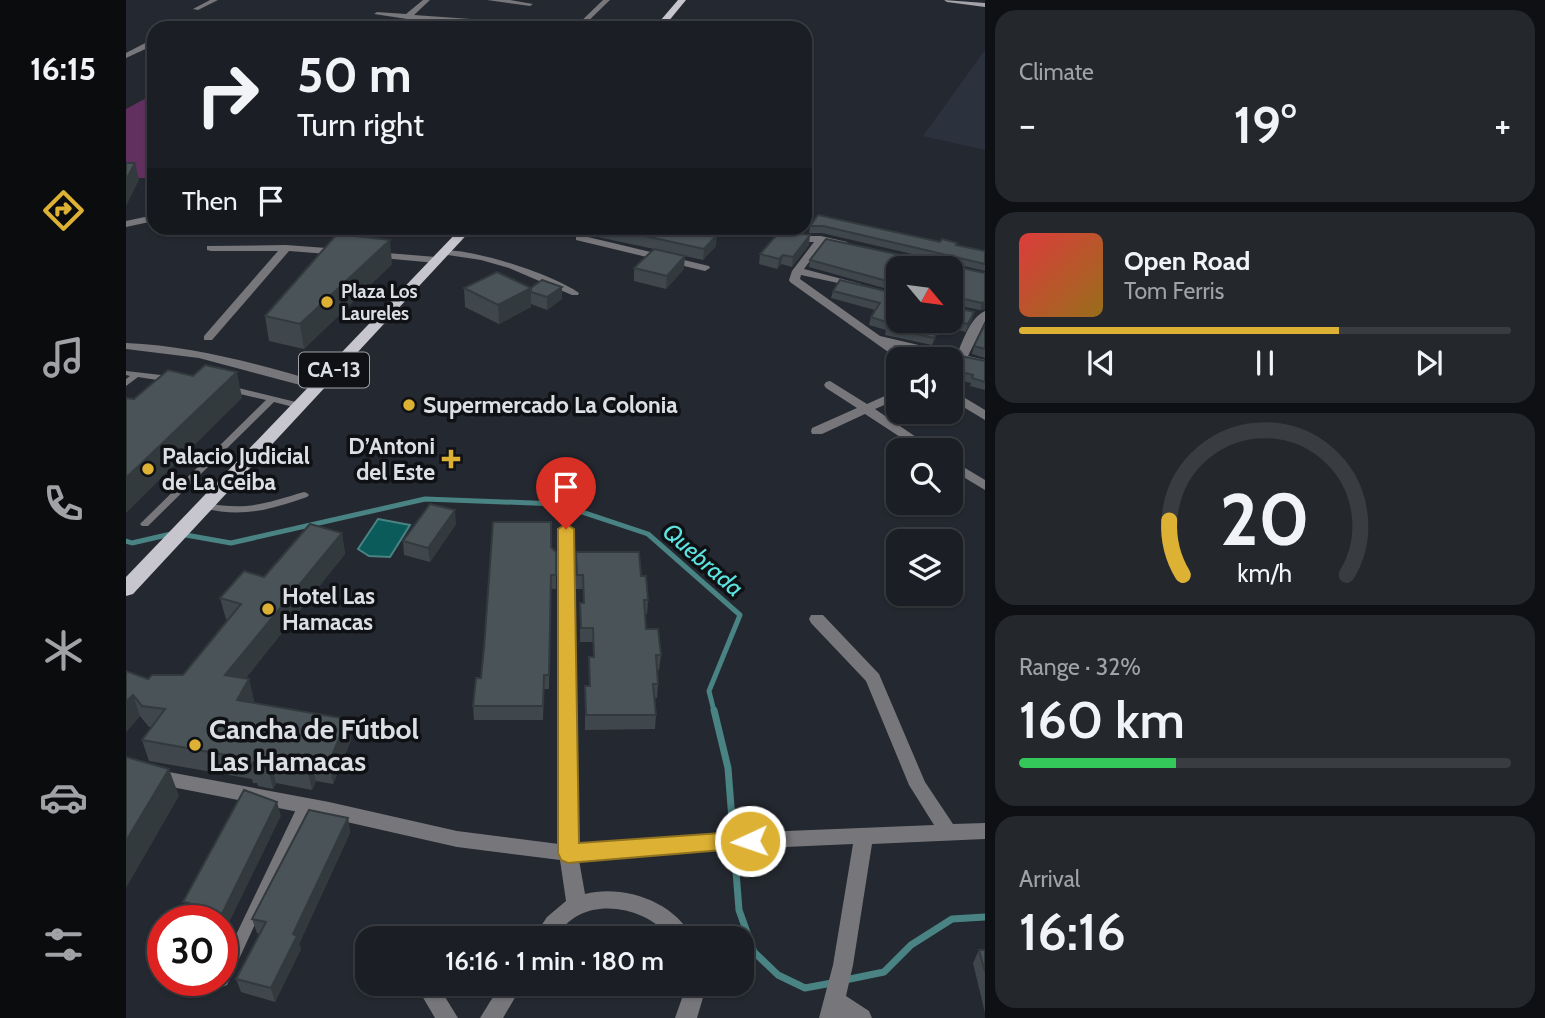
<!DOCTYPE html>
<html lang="en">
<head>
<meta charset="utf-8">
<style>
  body { margin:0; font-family:Cabin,sans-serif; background:#24272c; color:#f1f3f6; height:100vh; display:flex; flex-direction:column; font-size:26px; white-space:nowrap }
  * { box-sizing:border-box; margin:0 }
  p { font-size:23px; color:#a0a2a6 }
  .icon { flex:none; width:38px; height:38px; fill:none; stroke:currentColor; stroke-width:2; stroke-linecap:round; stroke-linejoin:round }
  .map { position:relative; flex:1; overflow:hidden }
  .details { display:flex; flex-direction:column; gap:10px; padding:10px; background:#0f1014; width:560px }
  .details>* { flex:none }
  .hud { position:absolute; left:21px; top:21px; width:665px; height:214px; border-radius:21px; box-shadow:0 2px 5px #0004,0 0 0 2px #393c41; background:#1b1e24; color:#f1f3f6; overflow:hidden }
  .needle { width:46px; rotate:119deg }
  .fabs { position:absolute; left:760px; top:256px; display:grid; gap:14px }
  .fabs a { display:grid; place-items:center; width:77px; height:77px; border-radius:14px; background:#1b1e24; box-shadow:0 2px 5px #0004,0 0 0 2px #393c41; font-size:35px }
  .speed { position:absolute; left:21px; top:905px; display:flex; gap:14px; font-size:35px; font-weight:700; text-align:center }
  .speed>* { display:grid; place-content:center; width:91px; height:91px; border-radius:50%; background:#1b1e24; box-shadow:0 2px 5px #0004,0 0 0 2px #393c41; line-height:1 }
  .speed .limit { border:10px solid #d22; background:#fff; color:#111 }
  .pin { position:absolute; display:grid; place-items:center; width:60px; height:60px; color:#fff; margin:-72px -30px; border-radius:50% 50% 50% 0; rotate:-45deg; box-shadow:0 0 7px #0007 }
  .pin .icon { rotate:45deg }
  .me { position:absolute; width:77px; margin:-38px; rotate:267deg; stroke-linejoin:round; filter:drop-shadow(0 0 5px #0008) }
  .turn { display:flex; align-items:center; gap:24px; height:147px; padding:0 35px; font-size:32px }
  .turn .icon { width:91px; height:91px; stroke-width:2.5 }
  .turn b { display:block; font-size:49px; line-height:60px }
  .then { display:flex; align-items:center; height:66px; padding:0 35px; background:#0003; gap:14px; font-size:26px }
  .big { font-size:52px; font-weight:600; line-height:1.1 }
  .details .card { flex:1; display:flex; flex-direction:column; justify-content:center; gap:10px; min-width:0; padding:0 24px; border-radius:21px; background:#24272c }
  .details .dial { align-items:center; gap:0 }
  .dial svg { height:182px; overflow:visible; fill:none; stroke:#393c41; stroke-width:7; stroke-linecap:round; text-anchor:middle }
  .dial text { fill:#f1f3f6; stroke:none }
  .song { display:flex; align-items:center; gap:21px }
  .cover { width:84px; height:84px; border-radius:10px; background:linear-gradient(135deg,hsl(0 70% 55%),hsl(40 70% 35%)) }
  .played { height:7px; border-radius:4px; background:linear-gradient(90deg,#ddb133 65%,#393c41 65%) }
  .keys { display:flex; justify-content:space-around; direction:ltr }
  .heat { display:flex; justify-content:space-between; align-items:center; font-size:38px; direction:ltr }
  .charge { height:10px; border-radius:5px; background:linear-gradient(90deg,#34c759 32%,#393c41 0) }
  .trip { position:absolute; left:229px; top:926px; width:399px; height:70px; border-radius:21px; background:#1b1e24; box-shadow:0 2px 5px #0004,0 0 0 2px #393c41; font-weight:600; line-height:70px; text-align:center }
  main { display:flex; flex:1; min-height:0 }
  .tabs { display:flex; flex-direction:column; width:126px; justify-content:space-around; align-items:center; background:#0b0c0e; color:#a0a2a6 }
  .tabs .icon { width:49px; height:49px }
  .tabs .on { color:#ddb133 }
  .tabs b { font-size:32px; color:#f1f3f6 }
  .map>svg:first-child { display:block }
  .built { fill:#2b323e }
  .green { fill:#62305f }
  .water { fill:#0a5b59; stroke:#498383; stroke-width:2 }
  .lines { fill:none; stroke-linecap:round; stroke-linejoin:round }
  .stream-far1 { stroke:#498383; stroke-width:5 }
  .stream { stroke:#498383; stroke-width:7 }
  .service { fill:#77767b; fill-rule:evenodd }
  .minor { fill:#77767b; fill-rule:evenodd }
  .secondary { fill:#a4a3aa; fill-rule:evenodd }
  .primary { fill:#c7c6cf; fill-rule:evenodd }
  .wall { fill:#3f474c }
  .shaded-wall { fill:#333a3e }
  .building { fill:#495358; stroke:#333a3e; stroke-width:2 }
  .route { fill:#ddb133; stroke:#907321; stroke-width:2 }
  .poi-dot { fill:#ddb133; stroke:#0f1114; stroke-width:2.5 }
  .labels { text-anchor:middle; stroke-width:7; stroke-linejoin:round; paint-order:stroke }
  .far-poi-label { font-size:19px; font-weight:bold; fill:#dcdfe4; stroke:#0f1114; text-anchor:start }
  .shield { fill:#0f1114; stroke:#9ea1a6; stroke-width:2 }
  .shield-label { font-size:21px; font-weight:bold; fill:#dcdfe4 }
  .poi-label { font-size:23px; font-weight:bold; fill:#dcdfe4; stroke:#0f1114; text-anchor:start }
  .water-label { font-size:24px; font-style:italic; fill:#5ce4e0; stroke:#0f1114 }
  .near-poi-label { font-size:28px; font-weight:bold; fill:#dcdfe4; stroke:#0f1114; text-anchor:start }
</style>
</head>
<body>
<main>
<nav class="tabs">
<b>16:15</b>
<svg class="icon on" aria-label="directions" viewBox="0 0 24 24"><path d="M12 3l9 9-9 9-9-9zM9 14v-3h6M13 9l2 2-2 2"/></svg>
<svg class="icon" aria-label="music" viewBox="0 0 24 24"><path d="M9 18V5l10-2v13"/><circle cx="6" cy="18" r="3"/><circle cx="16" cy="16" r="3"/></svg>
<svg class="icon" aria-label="phone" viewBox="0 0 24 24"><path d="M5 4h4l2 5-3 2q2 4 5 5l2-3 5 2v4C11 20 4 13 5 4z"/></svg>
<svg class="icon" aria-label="climate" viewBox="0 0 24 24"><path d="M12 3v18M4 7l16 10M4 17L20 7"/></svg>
<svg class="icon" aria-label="car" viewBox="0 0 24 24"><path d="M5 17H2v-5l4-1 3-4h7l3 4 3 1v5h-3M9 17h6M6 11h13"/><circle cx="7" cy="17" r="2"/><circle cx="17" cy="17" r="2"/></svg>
<svg class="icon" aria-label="filters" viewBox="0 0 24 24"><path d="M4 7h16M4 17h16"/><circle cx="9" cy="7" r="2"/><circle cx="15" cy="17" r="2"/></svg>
</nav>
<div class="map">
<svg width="859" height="1018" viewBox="0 0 859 1018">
  <rect width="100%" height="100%" fill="#242830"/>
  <polygon class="built" points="859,50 859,150 797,136"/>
  <polygon class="green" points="28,94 28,178 0,178 0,109"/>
  <polygon class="water" points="252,519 284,525 264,557 243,556 232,549"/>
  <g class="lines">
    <g class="stream-far1">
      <polyline points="54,534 105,543 299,499 432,504 522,534 614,615 583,691 588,711"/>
      <polyline points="0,541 6,543 45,534"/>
    </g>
    <g class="stream">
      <polyline points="588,710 602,768 613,910 628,952 652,975 679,988 706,983"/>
      <polyline points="719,980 758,972 785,945 826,919 859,917"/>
    </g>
    <g class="service">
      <path d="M315,250C349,249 426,274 453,293L452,295H446L383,268L355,260L315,254Z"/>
      <polygon points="0,371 44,376 48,379 44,382 12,377 0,386 0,379 4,376 0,375"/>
      <polygon points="104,386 178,404 179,406 175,409 148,402 22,526 16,526 14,524 16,522 140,400 101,391 100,389"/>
      <path d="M178,492L181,493L183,495L181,497C144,510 116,518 77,508L75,506L80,503C121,511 140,503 178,492Z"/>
      <polygon points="178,800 182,801 184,805 101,985 96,987 91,985 89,980 96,980 96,964 174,801"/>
    </g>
    <g class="minor">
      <polygon points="84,0 92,0 72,10 67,9"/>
      <polygon points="297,0 304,0 288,15 444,26 448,28 477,0 484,0 455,28 415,28 281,19 248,14 251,12 280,14"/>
      <polygon points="361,0 384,0 407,4 404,6"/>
      <polygon points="23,41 28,41 28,45 0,58 0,53"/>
      <polygon points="28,215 28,221 0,227 0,221"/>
      <polygon points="461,228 471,228 462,237 583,266 584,268 579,271 450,240 450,236"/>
      <path d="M611,228H628L667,236H695L721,242L722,244L717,247L697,243L678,269L735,284V288L675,275L674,279L754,336L831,354C838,339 844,318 859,311V321L842,356L859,360V368L767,345L785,359H772L664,282L663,280L666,271L688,242H667Z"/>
      <polygon points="160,245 214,249 219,252 214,255 163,251 86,340 78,340 78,336 152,251 85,251 81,250 81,246"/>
      <polygon points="249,252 310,257 315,260 310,263 245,257 244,255"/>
      <path d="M0,343C68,346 132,364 197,383L199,386L193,390L73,358L0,349Z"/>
      <polygon points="704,381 741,404 772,390 772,399 749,409 809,450 794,450 739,414 696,434 686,434 685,431 686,428 731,408 700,388 698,385 700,382"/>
      <polygon points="824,389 859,410 859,420 824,399"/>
      <polygon points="824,459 859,480 859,490 824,469"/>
      <path d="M440,524L447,529L451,844L587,834L808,825L783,785L740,681L685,623L683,619L685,615H697L753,674L799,782L827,824L859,823V839L746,844L727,965L720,996L743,1011L746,1018H693L707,965L727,844L587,850L453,860L459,894C496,884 549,901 566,938H544C526,912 481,900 453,915C443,920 435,929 429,938H407L421,917L440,901L434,860L331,847L203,818L0,778V764L203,802L331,831L433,844V529Z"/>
      <polygon points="289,984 311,984 332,1018 309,1018"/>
      <polygon points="375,984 397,984 377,1018 354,1018"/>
      <polygon points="561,984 581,984 571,1018 549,1018"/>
    </g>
    <polygon class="secondary" points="818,0 859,3 859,7 821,2"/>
    <g class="primary">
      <polygon points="552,0 560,0 537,28 528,28"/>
      <polygon points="335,228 347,228 7,594 0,596 0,577"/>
    </g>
  </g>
  <g class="wall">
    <polygon points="692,215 859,251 859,271 696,233 683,233 684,226"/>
    <polygon points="467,228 555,228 590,246 577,260 536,251 558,269 540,289 508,281 508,268 528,249 467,236"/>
    <polygon points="683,245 666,267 655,264 651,269 633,264 634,254"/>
    <polygon points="684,260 859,273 859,309 854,310 824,304 772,268 772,292 683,267"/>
    <polygon points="266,264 178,349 143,341 139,316"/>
    <polygon points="338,288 404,288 436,299 421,310 405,304 405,307 373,324 339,307"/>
    <polygon points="707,291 772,294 772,320 824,320 848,312 846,320 840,332 815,326 806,345 759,335 760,330 743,325 745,317 749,310 705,298"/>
    <polygon points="859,324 859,358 846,354 848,346"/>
    <polygon points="824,359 859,361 859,390 844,386 845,383 824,378"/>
    <polygon points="330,524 304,562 278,555 277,541"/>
    <polygon points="216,533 219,554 119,679 123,679 128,701 127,703 221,719 225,740 207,784 190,781 186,790 150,783 147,789 132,786 131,783 127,783 126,779 23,761 16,740 25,727 23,727 14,716 0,732 0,671 22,679 57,675 102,620 100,619 94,598 138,577"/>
    <polygon points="430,552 430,589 425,589 423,689 418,689 417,720 348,720 347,706 355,678"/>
    <polygon points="450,552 515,576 522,600 521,614 519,614 520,629 535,655 533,670 531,670 532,684 531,698 529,698 530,715 529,729 459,730 459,686 463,686 463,657 467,657 467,642 454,642 454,603 458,603 457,589 450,589"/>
    <polygon points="222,818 224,833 173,944 175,949 149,1002 115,992 110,979 134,934 131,933 126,919"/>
    <polygon points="853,950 859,950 859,1013 847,963"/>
  </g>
  <g class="shaded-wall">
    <polygon points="9,163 13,180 0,206 0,180"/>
    <polygon points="591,235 590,246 577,260 578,249"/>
    <polygon points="684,235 683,245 666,267 667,257"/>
    <polygon points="264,240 266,264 178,349 174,324"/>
    <polygon points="657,255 655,264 651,269 653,259"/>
    <polygon points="559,256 558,269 540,289 541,276"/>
    <polygon points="436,287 436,299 421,310 421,297"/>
    <polygon points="405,288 405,307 373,324 372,305"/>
    <polygon points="859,302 859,309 854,310 856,303"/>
    <polygon points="848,312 846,320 840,332 842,324"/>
    <polygon points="817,320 815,326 806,345 808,338"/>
    <polygon points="111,372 116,398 0,513 0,478"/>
    <polygon points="329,510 330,524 304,562 302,548"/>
    <polygon points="216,533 219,554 105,696 99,675"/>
    <polygon points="123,679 128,701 117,721 111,700"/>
    <polygon points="7,695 14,716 0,732 0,702"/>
    <polygon points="221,719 225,740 207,784 203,763"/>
    <polygon points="185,760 190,781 186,790 181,769"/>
    <polygon points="145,762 150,783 147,789 142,768"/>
    <polygon points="43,769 53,796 0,888 0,841"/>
    <polygon points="151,802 155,816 96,937 96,920 93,920"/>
    <polygon points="222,818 224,833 173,944 175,949 149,1002 145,988 167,934"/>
  </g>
  <g class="building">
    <polygon points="0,163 9,163 0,180"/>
    <polygon points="692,215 814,242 816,239 831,243 830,245 859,251 859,264 697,226 684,226"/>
    <polygon points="482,228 555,228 591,235 578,249"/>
    <polygon points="654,231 684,235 667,257 657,255 653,259 634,254"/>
    <polygon points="211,234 264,240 174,324 139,316"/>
    <polygon points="700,239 859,273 859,302 856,303 824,296 824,268 772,268 772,284 684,260"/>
    <polygon points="528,249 559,256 541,276 508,268"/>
    <polygon points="371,272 405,288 372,305 338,288"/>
    <polygon points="416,280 436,287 421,297 405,292 405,288 402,290"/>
    <polygon points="714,280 772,294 772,320 816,320 808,338 761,327 763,323 745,317 754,303 707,291"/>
    <polygon points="824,306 848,312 842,324 824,320"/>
    <polygon points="859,324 859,349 848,346"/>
    <polygon points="806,350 859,361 859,382 846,378 847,375 824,369 824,359 801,359"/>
    <polygon points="79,365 111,372 0,478 0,398 8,399 42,370 67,376"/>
    <polygon points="304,504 329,510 302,548 277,541"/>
    <polygon points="367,522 425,522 425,547 430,552 430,575 425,575 423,675 418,675 417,706 347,706 350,678 355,678 358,648"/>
    <polygon points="184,524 216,533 99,675 123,679 111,700 221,719 203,763 185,760 181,769 145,762 142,768 126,765 128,763 122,762 123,759 16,740 39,709 16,706 7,695 0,702 0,671 22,679 26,675 57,675 115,604 94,598 118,571 138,577"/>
    <polygon points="450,552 513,552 515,576 520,576 522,600 518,600 520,629 532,629 535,655 530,655 532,684 527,684 530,715 460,715 459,686 464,686 463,657 468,657 467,628 455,628 454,603 458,603 457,575 451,575"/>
    <polygon points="0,757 43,769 0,841"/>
    <polygon points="118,790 151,802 93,920 54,920 63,903 57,902"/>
    <polygon points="183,810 222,818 167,934 171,936 145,988 110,979 140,922 126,919"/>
    <polygon points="853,950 859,950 859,972"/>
  </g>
  <polygon class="route" points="440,524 448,529 453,843 624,831 632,834 635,841 632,847 442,863 435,860 432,853 432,529"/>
  <g class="poi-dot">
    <circle cx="201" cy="302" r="7"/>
    <circle cx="283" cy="405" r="7"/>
    <path d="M321.5 448.5h7v7h7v7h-7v7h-7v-7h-7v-7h7z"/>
    <circle cx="22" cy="469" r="7"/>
    <circle cx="142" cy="609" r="7"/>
    <circle cx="69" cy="745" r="7"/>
  </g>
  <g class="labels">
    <g class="far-poi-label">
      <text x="215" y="298">Plaza Los<tspan x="215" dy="22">Laureles</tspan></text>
    </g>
    <rect class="shield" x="173" y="352.5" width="70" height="35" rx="5"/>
    <g class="shield-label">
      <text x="208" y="377">CA-13</text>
    </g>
    <g class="poi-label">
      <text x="297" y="413">Supermercado La Colonia</text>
      <text x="309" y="454" text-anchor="end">D’Antoni<tspan x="309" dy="26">del Este</tspan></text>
      <text x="36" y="464">Palacio Judicial<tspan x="36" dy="26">de La Ceiba</tspan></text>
      <text x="156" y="604">Hotel Las<tspan x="156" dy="26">Hamacas</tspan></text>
    </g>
    <g class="water-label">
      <text transform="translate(577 560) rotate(41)" y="8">Quebrada</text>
    </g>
    <g class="near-poi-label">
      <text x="83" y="739">Cancha de Fútbol<tspan x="83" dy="32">Las Hamacas</tspan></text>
    </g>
  </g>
</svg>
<div class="fabs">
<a><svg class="needle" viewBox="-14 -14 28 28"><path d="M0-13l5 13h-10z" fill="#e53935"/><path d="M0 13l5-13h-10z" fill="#a0a2a6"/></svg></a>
<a><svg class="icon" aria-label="sound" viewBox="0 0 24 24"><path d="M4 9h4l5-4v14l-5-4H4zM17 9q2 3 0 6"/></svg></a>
<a><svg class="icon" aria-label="search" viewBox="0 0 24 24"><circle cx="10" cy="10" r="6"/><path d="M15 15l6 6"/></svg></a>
<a><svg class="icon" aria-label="layers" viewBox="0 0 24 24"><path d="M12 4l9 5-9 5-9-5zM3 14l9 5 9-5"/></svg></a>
</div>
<div class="speed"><div class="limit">30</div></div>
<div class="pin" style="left:440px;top:529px;background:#d93025"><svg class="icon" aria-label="arrive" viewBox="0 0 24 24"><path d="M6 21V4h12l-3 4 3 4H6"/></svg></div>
<svg class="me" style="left:624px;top:841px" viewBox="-20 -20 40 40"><circle r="17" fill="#ddb133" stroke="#fff" stroke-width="3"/><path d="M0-11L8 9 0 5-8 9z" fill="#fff"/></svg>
<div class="trip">16:16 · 1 min · 180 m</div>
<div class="hud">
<div class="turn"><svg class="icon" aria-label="right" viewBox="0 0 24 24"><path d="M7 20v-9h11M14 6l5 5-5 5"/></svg><div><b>50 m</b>Turn right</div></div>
<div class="then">Then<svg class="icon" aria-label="arrive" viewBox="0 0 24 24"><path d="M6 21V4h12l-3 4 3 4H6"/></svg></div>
</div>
</div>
<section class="details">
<div class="card"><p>Climate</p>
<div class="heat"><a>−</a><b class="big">19°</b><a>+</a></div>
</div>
<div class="card">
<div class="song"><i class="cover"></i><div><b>Open Road</b><p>Tom Ferris</p></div></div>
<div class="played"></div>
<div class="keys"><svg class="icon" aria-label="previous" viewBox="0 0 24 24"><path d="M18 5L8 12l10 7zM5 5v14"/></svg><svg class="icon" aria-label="pause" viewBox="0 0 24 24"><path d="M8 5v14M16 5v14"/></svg><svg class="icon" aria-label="next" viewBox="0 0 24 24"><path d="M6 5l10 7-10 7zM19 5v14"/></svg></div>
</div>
<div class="card dial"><svg viewBox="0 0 100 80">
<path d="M14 69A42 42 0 1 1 86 69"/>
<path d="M14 69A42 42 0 0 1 8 45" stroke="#ddb133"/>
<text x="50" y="56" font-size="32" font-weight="700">20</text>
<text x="50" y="72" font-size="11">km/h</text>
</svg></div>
<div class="card"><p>Range · 32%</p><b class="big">160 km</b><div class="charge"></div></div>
<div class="card"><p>Arrival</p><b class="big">16:16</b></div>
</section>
</main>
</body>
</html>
